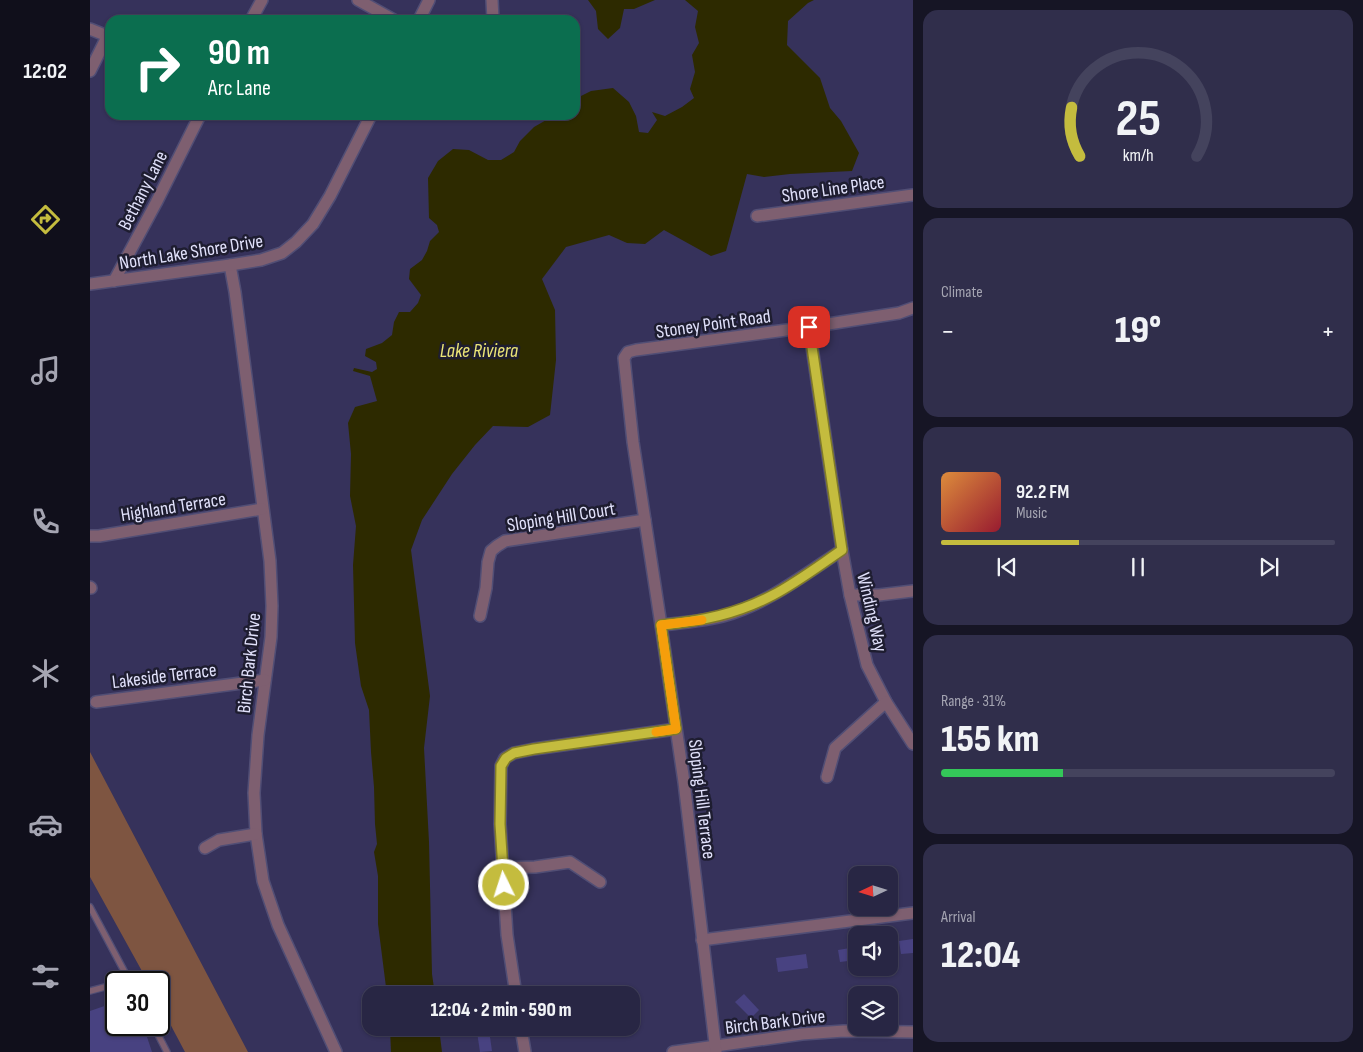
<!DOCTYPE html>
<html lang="en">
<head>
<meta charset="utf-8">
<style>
  body { margin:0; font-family:"Sofia Sans Condensed",sans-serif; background:#302e4b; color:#f1f3f6; height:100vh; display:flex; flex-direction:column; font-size:19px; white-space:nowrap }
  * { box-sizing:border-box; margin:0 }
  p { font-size:16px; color:#a5a5b2 }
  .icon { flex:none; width:28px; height:28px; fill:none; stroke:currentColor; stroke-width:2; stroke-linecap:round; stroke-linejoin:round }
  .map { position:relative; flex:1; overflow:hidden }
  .sheet { display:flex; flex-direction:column; gap:10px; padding:10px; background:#161525; width:450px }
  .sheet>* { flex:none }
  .hud { position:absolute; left:15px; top:15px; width:475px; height:105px; border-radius:15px; box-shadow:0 1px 4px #0004,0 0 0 1px #44435d; background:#0b6e4f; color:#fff; overflow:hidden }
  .needle { width:32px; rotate:266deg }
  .controls { position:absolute; left:758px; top:866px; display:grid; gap:10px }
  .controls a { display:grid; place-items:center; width:50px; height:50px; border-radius:10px; background:#282644; box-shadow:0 1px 4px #0004,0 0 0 1px #44435d; font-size:25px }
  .speed { position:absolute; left:15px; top:971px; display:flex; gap:10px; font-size:25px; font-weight:700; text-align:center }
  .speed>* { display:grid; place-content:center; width:65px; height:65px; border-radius:50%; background:#282644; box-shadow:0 1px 4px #0004,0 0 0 1px #44435d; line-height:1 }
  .speed .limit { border:2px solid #111; border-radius:8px; background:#fff; color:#111 }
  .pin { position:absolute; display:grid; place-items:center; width:42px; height:42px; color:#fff; margin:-21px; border-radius:10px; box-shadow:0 2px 8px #0006 }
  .me { position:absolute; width:55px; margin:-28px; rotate:356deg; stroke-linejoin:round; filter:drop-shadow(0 0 4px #0008) }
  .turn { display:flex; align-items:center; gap:18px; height:105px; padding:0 20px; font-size:22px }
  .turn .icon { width:65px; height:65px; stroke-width:2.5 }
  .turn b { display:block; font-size:35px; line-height:42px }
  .big { font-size:38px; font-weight:800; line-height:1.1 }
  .sheet .widget { flex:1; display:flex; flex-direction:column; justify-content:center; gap:8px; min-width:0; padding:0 18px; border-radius:15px; background:#302e4b }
  .sheet .dial { align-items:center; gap:0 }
  .dial svg { height:130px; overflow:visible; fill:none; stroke:#44435d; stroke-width:7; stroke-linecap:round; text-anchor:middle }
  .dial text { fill:#f1f3f6; stroke:none }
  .song { display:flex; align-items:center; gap:15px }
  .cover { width:60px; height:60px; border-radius:8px; background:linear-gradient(135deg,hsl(30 70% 55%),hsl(350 70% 35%)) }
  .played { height:5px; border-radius:2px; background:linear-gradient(90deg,#c4bc3e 35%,#44435d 35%) }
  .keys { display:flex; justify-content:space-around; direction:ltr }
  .heat { display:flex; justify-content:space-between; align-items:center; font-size:28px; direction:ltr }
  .charge { height:8px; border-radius:4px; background:linear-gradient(90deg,#34c759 31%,#44435d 0) }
  .trip { position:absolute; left:272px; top:986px; width:278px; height:50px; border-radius:15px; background:#282644; box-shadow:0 1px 4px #0004,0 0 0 1px #44435d; font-weight:800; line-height:50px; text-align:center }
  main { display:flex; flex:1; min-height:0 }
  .dock { display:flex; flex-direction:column; width:90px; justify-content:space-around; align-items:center; background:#100f1b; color:#a5a5b2 }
  .dock .icon { width:35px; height:35px }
  .dock .current { color:#c4bc3e }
  .dock b { font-size:22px; color:#f1f3f6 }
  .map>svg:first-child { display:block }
  .green { fill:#7e5541 }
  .water { fill:#2d2a00 }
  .building { fill:#484281 }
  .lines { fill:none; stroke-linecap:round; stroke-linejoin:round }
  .service-casing { stroke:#514e75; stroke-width:8 }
  .minor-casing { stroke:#514e75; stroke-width:14 }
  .service { stroke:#7e5f70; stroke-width:5.5 }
  .minor { stroke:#7e5f70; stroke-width:11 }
  .route-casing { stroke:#7f7a28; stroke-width:12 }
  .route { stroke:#c4bc3e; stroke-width:9 }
  .slow { stroke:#f59e0b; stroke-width:9 }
  .labels { text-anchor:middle; stroke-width:5; stroke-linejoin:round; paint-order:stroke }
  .street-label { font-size:19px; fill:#e1e1fb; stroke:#1e1d30 }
  .water-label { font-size:20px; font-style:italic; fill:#ebe577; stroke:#1e1d30 }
</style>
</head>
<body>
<main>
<nav class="dock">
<b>12:02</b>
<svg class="icon current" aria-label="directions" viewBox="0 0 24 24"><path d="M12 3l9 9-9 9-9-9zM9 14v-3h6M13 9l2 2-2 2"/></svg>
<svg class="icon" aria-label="music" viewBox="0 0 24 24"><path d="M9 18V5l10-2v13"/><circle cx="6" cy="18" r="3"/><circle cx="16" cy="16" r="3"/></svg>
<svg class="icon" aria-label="phone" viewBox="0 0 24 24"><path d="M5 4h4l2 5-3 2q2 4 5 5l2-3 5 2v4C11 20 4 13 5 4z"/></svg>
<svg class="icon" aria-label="climate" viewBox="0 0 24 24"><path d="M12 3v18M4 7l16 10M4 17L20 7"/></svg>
<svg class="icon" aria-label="car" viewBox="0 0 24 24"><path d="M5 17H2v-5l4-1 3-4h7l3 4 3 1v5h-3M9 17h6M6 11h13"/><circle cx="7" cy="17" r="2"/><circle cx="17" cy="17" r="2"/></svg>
<svg class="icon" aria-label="filters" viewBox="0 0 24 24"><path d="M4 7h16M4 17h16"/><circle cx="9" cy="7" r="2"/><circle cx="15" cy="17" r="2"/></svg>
</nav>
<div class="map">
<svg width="823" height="1052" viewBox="0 0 823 1052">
  <rect width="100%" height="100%" fill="#36325b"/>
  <polygon class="green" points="0,752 158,1052 95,1052 69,1003 69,982 58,982 0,877"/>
  <g class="water">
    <polygon points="498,0 565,0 544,9 534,9 530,28 518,39 508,29 506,11"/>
    <polygon points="595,0 724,0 718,3 698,21 697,45 730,78 740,108 751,121 769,153 762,171 700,174 674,177 657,174 636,251 621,256 574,230 555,244 537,243 519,235 476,247 452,279 465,310 466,360 460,415 438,427 403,426 385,445 362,474 332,520 321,550 340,696 334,748 339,842 342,974 345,995 297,995 288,924 288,876 284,852 287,844 285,824 284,787 281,752 279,710 271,686 265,643 263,565 266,526 260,496 261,454 258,423 265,407 287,401 280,376 263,371 264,368 282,372 287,369 286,362 275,356 276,349 292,343 302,335 304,322 309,312 320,312 328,303 331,295 319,279 320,269 332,260 337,251 340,241 349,232 347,225 339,218 338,178 348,161 363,149 379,150 398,160 411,160 424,152 430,141 444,127 465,115 485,115 485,99 501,91 523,88 539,102 546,116 549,132 558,133 567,120 562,112 575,116 592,107 604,98 600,89 605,72 602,55 609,43 605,27 608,11"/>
    <polygon points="300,1028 349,1028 352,1052 301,1052"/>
  </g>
  <g class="building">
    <polygon points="823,939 823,953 811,954 809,941"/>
    <polygon points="766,947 766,960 750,962 748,950"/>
    <polygon points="716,954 718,968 688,972 686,958"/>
    <polygon points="654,994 669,1010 661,1018 645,1002"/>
    <polygon points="26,1002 26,1025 53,1025 62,1052 0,1052 0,1011"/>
    <polygon points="399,1030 402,1051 390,1052 387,1032"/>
  </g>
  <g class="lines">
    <g class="service-casing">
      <g id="service">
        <polyline points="0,907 40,982"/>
        <polyline points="0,991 26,984"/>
        <polyline points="63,1025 77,1052"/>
      </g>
    </g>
    <g class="minor-casing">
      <g id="minor">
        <polyline points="268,0 304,20"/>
        <polyline points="402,0 403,20"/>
        <polyline points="161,20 172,0"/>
        <polyline points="329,20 339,0"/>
        <polyline points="0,29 20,37"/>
        <polyline points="0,71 18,35"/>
        <polyline points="667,216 823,195"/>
        <polyline points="140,265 145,292 180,561 182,606 181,637 168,735 164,793 166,834 169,854 173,881 188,925 246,1052"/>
        <polyline points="24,281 66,203 110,115"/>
        <polyline points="0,284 140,265 171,260 192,253 206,242 223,224 240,196 281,115"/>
        <polyline points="719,327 752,550 760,595 777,665 796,702 823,744"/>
        <polyline points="0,536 9,536 172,509"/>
        <polyline points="0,587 1,588"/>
        <polyline points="760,595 789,595 823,591"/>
        <polyline points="390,616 396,588 398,562 401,551 407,546 415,541 555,520"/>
        <path d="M571,625C592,623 613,621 633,616C677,604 714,575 752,550"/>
        <polyline points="6,702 175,680"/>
        <polyline points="737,777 745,748 796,702"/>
        <polyline points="115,848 129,840 166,834"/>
        <polyline points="413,868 445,867 480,862 510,882"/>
        <polyline points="612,940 823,913"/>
        <polyline points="426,995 417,935 410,824 411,766 415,758 424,753 444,749 586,729"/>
        <polyline points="431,1028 435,1052"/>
        <polyline points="583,1052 712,1034 754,1031 823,1032"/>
        <polyline points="626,1052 594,782 571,625 543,442 534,358 538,352 546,350 719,327 809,313 823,308"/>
      </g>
    </g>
    <use href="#service" class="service"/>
    <use href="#minor" class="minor"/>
  </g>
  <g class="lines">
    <g class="route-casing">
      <path id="route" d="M414,885L410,824L411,766L416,758L424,753L444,749L586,729L571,625C612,621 647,614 683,595C706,583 730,565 752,550L719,327"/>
    </g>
    <use href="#route" class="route"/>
    <polyline class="slow" points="566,732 586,729 571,625 612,620"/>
  </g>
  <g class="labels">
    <g class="street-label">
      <text transform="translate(743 188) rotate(-8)" y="7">Shore Line Place</text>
      <text transform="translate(52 190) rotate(-63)" y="7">Bethany Lane</text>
      <text transform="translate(101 251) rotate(-9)" y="7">North Lake Shore Drive</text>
      <text transform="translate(623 323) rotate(-8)" y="7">Stoney Point Road</text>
      <text transform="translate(83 506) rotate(-9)" y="7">Highland Terrace</text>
      <text transform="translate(471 516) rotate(-9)" y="7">Sloping Hill Court</text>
      <text transform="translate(783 612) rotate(77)" y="7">Winding Way</text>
      <text transform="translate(158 663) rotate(-84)" y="7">Birch Bark Drive</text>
      <text transform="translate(74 675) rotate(-7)" y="7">Lakeside Terrace</text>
      <text transform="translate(613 799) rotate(83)" y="7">Sloping Hill Terrace</text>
      <text transform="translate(685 1021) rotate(-7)" y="7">Birch Bark Drive</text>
    </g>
    <g class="water-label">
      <text x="389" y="357">Lake Riviera</text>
    </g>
  </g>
</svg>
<div class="controls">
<a><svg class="needle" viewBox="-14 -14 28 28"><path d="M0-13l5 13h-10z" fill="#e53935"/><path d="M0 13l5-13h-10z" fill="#a5a5b2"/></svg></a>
<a><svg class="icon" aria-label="sound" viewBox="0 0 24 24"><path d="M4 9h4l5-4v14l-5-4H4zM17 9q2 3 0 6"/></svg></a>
<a><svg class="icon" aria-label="layers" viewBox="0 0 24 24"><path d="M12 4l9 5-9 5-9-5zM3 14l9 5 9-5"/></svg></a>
</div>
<div class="speed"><div class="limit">30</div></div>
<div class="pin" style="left:719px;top:327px;background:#d93025"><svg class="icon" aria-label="arrive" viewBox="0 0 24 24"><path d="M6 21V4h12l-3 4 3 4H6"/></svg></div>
<svg class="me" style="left:414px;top:885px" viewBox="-20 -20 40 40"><circle r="17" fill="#c4bc3e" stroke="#fff" stroke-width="3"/><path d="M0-11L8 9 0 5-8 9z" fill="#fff"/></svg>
<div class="trip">12:04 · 2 min · 590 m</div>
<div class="hud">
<div class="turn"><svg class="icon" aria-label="right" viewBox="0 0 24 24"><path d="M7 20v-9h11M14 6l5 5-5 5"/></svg><div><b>90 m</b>Arc Lane</div></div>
</div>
</div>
<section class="sheet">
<div class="widget dial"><svg viewBox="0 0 100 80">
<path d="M14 69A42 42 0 1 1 86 69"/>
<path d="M14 69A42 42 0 0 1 9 39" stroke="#c4bc3e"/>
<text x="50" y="56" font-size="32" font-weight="700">25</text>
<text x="50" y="72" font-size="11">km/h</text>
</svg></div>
<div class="widget"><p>Climate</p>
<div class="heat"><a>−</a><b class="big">19°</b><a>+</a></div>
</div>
<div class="widget">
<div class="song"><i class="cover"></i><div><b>92.2 FM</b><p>Music</p></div></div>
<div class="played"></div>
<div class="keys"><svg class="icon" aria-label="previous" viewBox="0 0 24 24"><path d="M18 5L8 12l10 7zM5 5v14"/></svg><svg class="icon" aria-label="pause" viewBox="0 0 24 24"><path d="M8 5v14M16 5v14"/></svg><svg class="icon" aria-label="next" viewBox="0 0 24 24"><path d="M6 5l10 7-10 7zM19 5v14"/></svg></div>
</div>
<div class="widget"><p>Range · 31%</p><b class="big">155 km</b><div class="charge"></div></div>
<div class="widget"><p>Arrival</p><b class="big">12:04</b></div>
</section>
</main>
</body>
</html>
